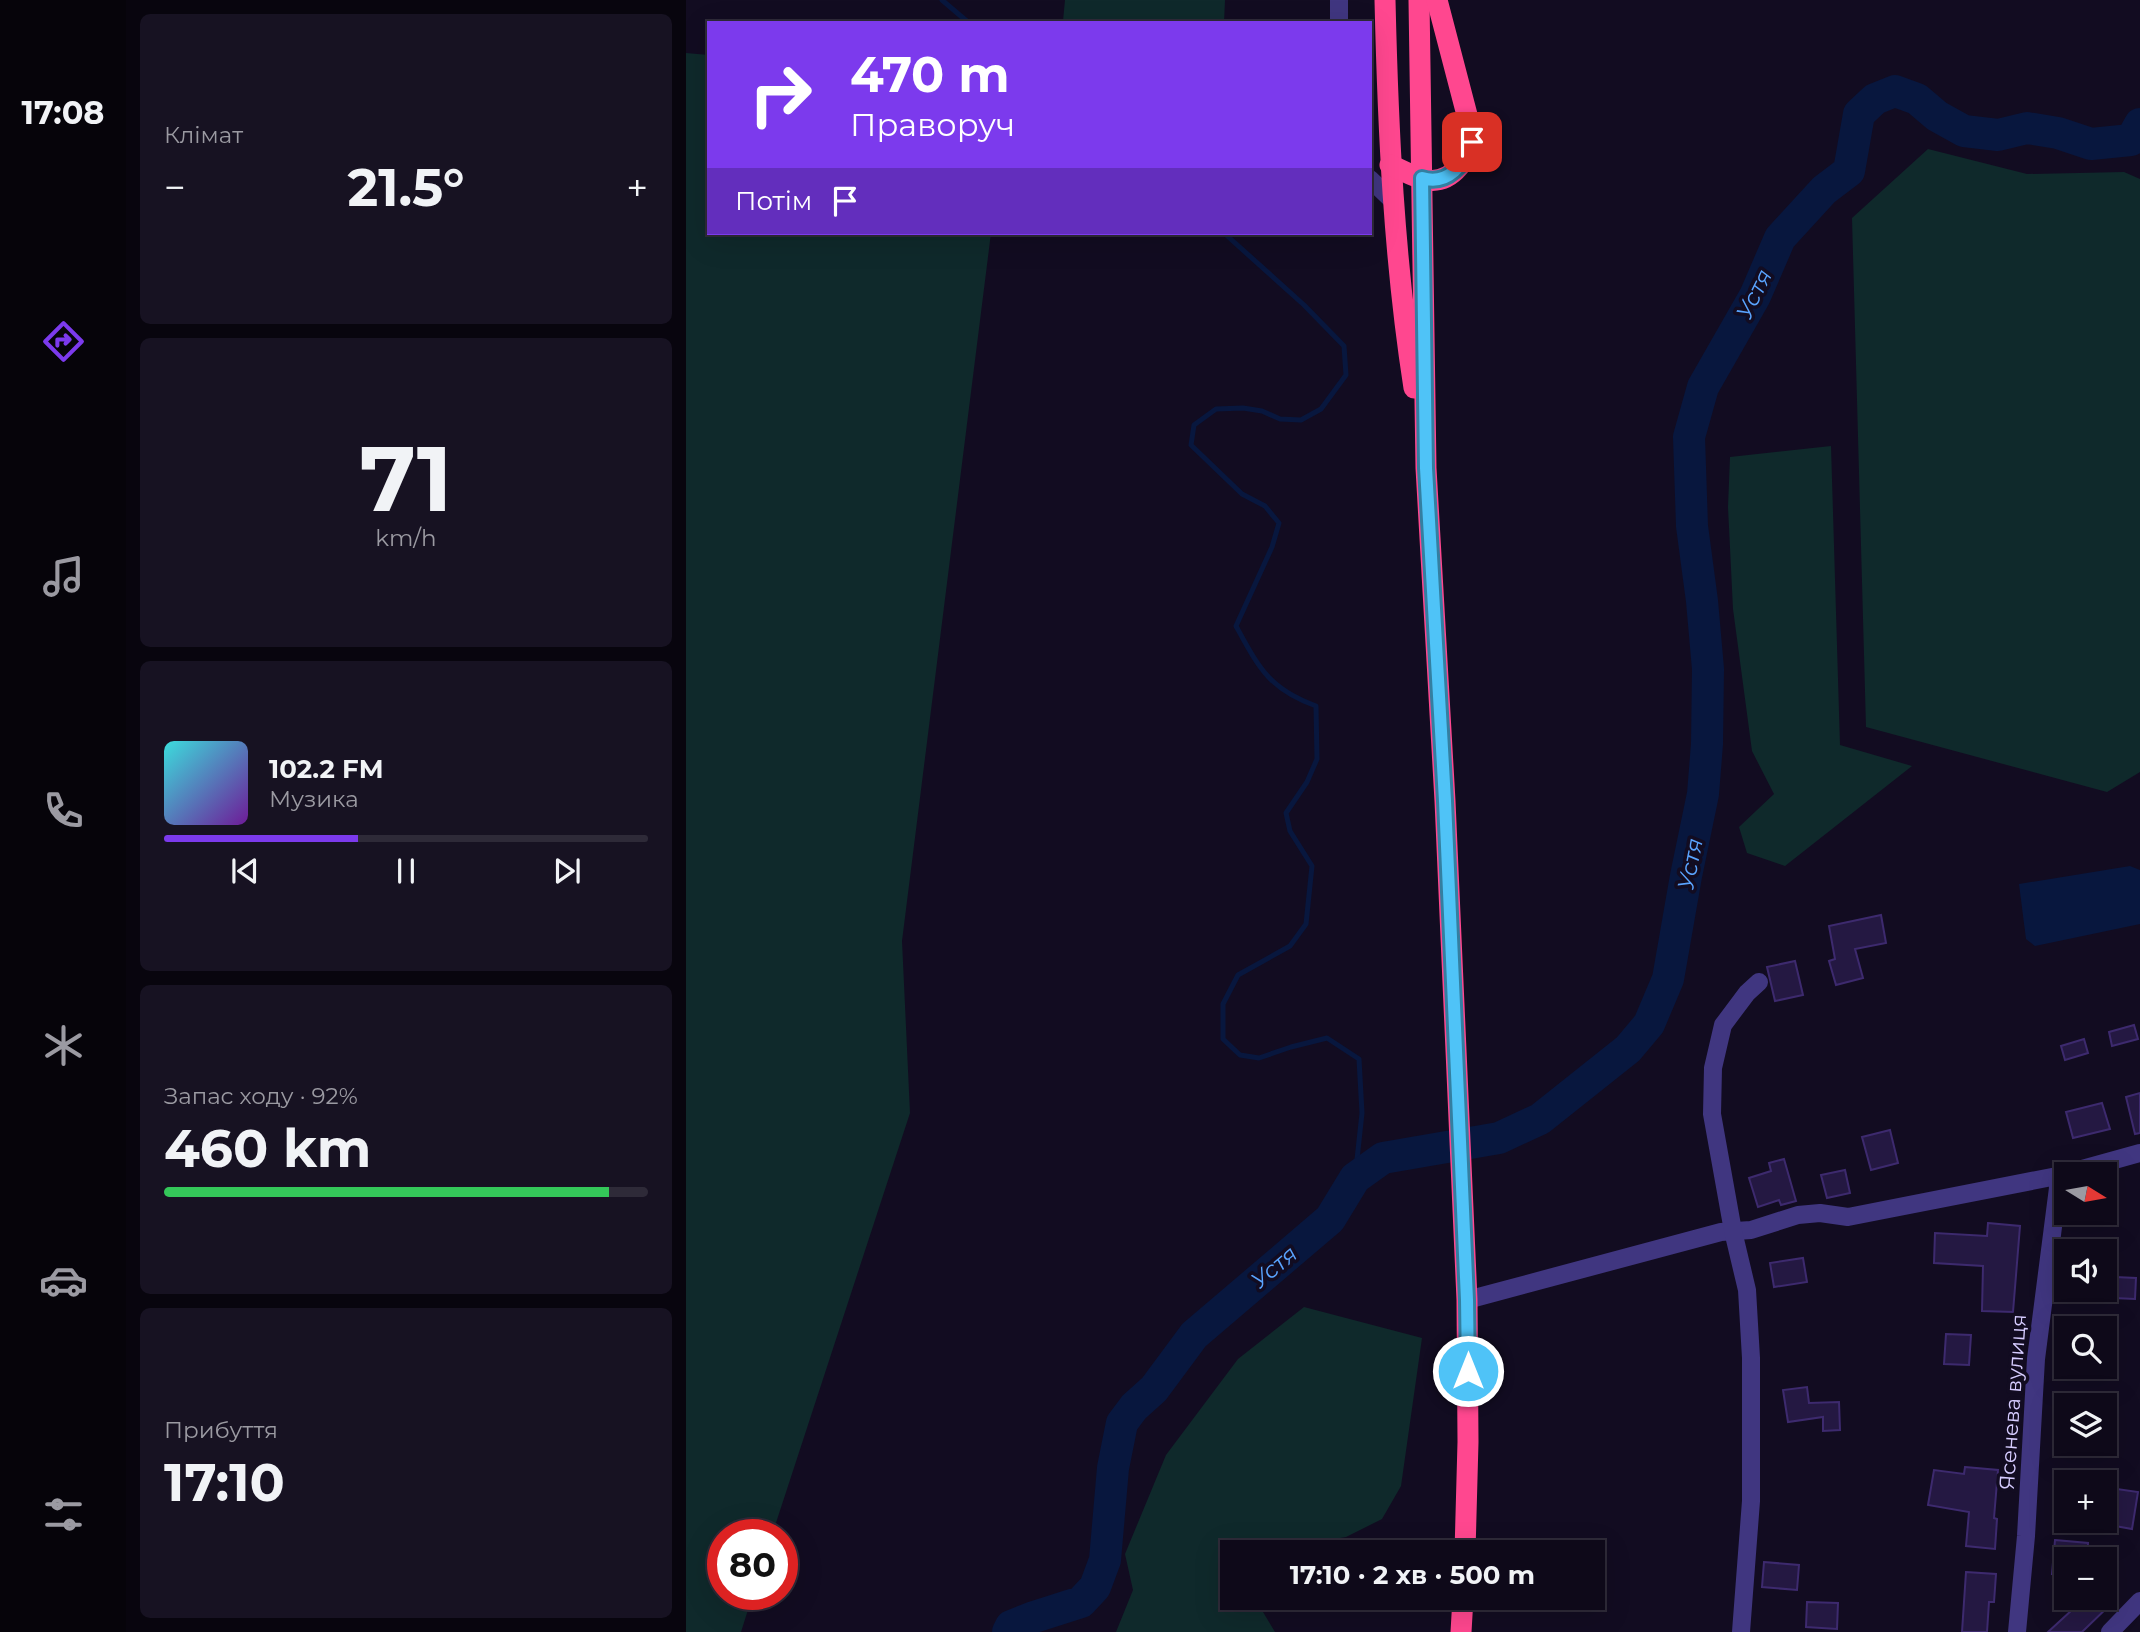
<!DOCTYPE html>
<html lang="uk">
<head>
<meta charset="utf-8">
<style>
  body { margin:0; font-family:Montserrat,sans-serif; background:#171222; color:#f1f3f6; height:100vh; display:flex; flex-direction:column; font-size:26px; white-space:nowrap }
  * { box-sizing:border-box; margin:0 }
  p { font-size:23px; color:#9b9aa2 }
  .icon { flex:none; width:38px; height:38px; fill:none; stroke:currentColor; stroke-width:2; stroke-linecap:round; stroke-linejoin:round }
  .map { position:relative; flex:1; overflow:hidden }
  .sheet { display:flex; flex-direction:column; gap:14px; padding:14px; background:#08050e; width:560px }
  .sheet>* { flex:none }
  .guide { position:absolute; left:21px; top:21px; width:665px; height:214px; border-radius:0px; box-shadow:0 7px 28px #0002,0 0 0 2px #2e2a38; background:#7c3aed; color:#fff; overflow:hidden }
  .needle { width:46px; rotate:101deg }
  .fabs { position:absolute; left:1368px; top:1162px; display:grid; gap:14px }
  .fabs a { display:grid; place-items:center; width:63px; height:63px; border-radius:0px; background:#0e0919; box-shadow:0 7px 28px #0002,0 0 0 2px #2e2a38; font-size:35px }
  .speed { position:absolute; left:21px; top:1519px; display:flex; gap:14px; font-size:35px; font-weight:700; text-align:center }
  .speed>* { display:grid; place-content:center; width:91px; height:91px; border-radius:50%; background:#0e0919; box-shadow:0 7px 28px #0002,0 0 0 2px #2e2a38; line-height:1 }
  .speed .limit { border:10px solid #d22; background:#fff; color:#111 }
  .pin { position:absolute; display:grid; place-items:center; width:60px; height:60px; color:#fff; margin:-30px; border-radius:14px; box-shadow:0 4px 10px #0006 }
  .me { position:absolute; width:77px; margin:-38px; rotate:0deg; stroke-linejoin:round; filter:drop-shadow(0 0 5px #0008) }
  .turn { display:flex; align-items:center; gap:24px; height:147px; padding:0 28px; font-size:32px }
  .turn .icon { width:91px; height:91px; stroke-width:2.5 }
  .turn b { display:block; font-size:49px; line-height:60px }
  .then { display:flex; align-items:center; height:66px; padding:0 28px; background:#0003; gap:14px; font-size:26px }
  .big { font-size:52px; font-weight:700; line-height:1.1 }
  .sheet .card { flex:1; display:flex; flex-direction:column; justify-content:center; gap:10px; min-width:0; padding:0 24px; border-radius:10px; background:#171222 }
  .sheet .dial { align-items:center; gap:0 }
  .dial b { font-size:91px; line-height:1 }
  .song { display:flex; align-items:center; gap:21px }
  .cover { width:84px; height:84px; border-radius:10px; background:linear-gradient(135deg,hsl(180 70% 55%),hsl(280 70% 35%)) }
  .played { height:7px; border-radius:4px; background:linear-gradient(90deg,#7c3aed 40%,#2e2a38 40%) }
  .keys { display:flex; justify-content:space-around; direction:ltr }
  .heat { display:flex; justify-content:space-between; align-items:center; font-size:38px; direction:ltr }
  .charge { height:10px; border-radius:5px; background:linear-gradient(90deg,#34c759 92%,#2e2a38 0) }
  .trip { position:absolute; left:534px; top:1540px; width:385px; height:70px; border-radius:0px; background:#0e0919; box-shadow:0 7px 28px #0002,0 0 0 2px #2e2a38; font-weight:700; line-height:70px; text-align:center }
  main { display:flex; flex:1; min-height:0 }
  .menu { display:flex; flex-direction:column; width:126px; justify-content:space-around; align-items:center; background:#06040a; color:#9b9aa2 }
  .menu .icon { width:49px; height:49px }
  .menu .current { color:#7c3aed }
  .menu b { font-size:32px; color:#f1f3f6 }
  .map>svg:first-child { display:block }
  .green { fill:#0f292b }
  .water { fill:#08173e }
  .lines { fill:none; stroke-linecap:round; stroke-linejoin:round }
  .stream { stroke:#08173e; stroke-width:5 }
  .river { stroke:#08173e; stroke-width:32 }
  .building { fill:#241842; stroke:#3d2a6e; stroke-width:2 }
  .minor { stroke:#403680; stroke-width:18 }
  .highway { stroke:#ff478f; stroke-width:21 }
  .route-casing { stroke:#337fa1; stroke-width:18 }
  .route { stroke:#4fc3f7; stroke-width:12 }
  .labels { text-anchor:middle; stroke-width:7; stroke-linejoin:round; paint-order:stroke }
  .street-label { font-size:21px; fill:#d6ccff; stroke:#120c21 }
  .water-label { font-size:23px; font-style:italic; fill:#5aa4ff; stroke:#120c21 }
</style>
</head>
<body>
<main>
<nav class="menu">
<b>17:08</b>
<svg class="icon current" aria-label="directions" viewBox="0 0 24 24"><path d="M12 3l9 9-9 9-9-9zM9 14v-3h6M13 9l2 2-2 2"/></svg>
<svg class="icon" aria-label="music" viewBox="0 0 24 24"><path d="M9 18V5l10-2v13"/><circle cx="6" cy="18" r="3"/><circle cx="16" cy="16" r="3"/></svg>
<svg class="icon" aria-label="phone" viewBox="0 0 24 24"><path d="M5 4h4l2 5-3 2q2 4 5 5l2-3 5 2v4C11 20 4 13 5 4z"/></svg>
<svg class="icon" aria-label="climate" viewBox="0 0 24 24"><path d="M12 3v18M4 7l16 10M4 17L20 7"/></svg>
<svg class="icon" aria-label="car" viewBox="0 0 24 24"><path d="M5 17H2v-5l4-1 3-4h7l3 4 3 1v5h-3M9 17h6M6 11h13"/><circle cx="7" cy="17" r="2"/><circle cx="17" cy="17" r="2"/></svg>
<svg class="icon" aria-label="filters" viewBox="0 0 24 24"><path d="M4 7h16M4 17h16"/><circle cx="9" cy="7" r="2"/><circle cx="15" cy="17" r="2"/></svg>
</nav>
<section class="sheet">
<div class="card"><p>Клімат</p>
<div class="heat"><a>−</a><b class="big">21.5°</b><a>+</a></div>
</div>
<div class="card dial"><b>71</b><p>km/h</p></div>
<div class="card">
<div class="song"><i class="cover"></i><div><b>102.2 FM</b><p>Музика</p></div></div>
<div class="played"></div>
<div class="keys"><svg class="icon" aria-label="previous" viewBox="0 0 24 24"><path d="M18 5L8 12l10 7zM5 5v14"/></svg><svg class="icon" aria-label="pause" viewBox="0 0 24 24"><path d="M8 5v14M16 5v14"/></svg><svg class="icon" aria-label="next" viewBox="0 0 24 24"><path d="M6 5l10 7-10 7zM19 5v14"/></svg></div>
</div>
<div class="card"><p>Запас ходу · 92%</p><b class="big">460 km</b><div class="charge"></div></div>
<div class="card"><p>Прибуття</p><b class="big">17:10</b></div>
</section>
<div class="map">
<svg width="1454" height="1632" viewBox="0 0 1454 1632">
  <rect width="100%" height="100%" fill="#120c21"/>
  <g class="green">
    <polygon points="379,0 539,0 538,23 387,23 377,21"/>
    <polygon points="0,53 23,55 23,233 305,233 216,941 224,1113 86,1535 37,1535 37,1594 67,1594 55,1632 0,1632"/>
    <polygon points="1242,149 1341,174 1438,172 1454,179 1454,772 1421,792 1180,727 1166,218"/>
    <polygon points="1145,446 1154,745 1226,766 1099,866 1061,853 1053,827 1088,794 1066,751 1047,609 1042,507 1044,457"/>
    <polygon points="618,1307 736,1338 715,1486 696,1519 660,1537 607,1546 600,1552 546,1552 546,1598 579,1598 577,1612 589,1632 430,1632 447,1590 439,1554 480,1455 552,1359"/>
  </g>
  <polygon class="water" points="1444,866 1454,870 1454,924 1349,946 1340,939 1333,884"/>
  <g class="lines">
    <g class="stream">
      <polyline points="256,0 283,23"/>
      <path d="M538,233L618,305L658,346L660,375L635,409L615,420L594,419L576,411L557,408L530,409L508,425L505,445L556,494L579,506L593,523L586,547L550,626C573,668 583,689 630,706L631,759L621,782L600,813L604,831L626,866L620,924L604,946L552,975L537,1004V1039L554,1055L573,1058L605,1047L641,1038L673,1059L676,1113L669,1178"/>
    </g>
    <polyline class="river" points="322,1632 325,1626 345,1618 395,1602 409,1587 419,1560 427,1468 436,1423 448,1407 468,1389 508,1335 644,1219 669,1178 697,1158 813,1138 854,1119 942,1049 963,1024 982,979 1000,876 1017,794 1021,744 1022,669 1016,601 1006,526 1003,437 1017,387 1069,296 1094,238 1138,190 1163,171 1173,114 1189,99 1209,91 1231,99 1251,116 1278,131 1312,135 1341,128 1372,133 1405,144 1445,140 1454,124"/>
  </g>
  <g class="building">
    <polygon points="1195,915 1200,943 1169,949 1177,978 1150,985 1143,961 1149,959 1143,926"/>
    <polygon points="1109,961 1117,995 1089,1001 1081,967"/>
    <polygon points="1448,1025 1452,1039 1426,1046 1423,1032"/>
    <polygon points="1398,1039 1402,1053 1379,1060 1375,1046"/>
    <polygon points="1454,1093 1454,1133 1449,1134 1440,1097"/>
    <polygon points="1416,1103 1424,1129 1387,1138 1380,1112"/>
    <polygon points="1204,1130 1212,1163 1185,1170 1176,1137"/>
    <polygon points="1098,1159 1110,1201 1095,1205 1093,1200 1072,1207 1063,1178 1085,1171 1083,1163"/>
    <polygon points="1159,1170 1164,1193 1141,1198 1135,1175"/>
    <polygon points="1302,1223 1334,1226 1327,1312 1296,1311 1297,1266 1248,1263 1249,1233 1301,1236"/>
    <polygon points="1117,1258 1121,1282 1088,1287 1084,1263"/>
    <polygon points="1429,1277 1450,1278 1449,1299 1428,1298"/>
    <polygon points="1260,1334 1285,1335 1283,1365 1258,1364"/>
    <polygon points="1121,1387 1123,1403 1153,1402 1154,1430 1137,1431 1137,1417 1102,1422 1097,1390"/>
    <polygon points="1279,1467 1312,1470 1308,1518 1311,1519 1309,1549 1280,1546 1283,1512 1242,1505 1248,1470 1278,1474"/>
    <polygon points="1424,1488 1452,1492 1446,1529 1418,1524"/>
    <polygon points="1369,1540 1402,1543 1401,1559 1381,1559 1381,1575 1366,1574"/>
    <polygon points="1078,1562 1113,1565 1111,1590 1076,1587"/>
    <polygon points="1280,1572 1310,1574 1308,1602 1303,1602 1301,1632 1276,1632"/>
    <polygon points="1399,1598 1418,1598 1424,1605 1396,1632 1362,1632"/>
    <polygon points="1121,1602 1152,1603 1151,1629 1120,1627"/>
  </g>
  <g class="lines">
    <g class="minor">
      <polyline points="653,0 653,23"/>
      <polyline points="684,179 706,200"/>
      <polyline points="781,1300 1035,1232 1065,1230 1112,1215 1134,1213 1162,1217 1371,1176 1454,1153"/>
      <polyline points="1055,1632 1065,1501 1065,1358 1061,1290 1047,1231 1026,1114 1027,1068 1037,1025 1061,993 1073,982"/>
      <polyline points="1331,1632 1340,1536 1350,1359 1372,1188 1371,1176"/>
      <polyline points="1424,1632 1454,1601"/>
    </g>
    <g class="highway">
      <path d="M699,0C702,130 708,259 728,388"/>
      <polyline points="733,0 740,468 759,801 781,1300 782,1442 779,1552"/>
      <path d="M704,165C716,170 729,178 741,180C767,184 785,156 786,134L751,0"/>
      <polyline points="775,1632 777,1598"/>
    </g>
  </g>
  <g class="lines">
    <g class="route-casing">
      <path id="route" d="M782,1371L781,1300L759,801L740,468L736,178C762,186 779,164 786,142"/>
    </g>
    <use href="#route" class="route"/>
  </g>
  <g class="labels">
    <g class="street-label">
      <text transform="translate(1327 1402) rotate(-86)" y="7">Ясенева вулиця</text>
    </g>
    <g class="water-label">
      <text transform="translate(1068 294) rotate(-64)" y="8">Устя</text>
      <text transform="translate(1004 864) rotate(-79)" y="8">Устя</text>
      <text transform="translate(588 1267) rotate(-40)" y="8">Устя</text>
    </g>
  </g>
</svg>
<div class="fabs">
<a><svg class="needle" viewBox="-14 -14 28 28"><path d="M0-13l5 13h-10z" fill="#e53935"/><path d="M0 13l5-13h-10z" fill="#9b9aa2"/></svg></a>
<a><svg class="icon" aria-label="sound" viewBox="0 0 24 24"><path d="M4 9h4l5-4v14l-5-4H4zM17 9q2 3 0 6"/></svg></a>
<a><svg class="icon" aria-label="search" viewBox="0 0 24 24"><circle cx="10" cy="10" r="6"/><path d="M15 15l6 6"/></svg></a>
<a><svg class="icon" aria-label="layers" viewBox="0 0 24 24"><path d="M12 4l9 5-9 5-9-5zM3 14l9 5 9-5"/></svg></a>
<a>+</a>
<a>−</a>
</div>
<div class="speed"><div class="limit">80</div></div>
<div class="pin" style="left:786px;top:142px;background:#d93025"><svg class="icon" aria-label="arrive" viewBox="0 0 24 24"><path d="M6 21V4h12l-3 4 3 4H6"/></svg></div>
<svg class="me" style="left:782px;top:1371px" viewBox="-20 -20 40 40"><circle r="17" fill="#4fc3f7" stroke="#fff" stroke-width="3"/><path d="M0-11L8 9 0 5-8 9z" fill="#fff"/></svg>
<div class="trip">17:10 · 2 хв · 500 m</div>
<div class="guide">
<div class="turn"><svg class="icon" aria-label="right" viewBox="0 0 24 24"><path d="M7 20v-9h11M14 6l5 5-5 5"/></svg><div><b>470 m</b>Праворуч</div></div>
<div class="then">Потім<svg class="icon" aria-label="arrive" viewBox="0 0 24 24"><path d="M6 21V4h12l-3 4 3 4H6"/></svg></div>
</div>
</div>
</main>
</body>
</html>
